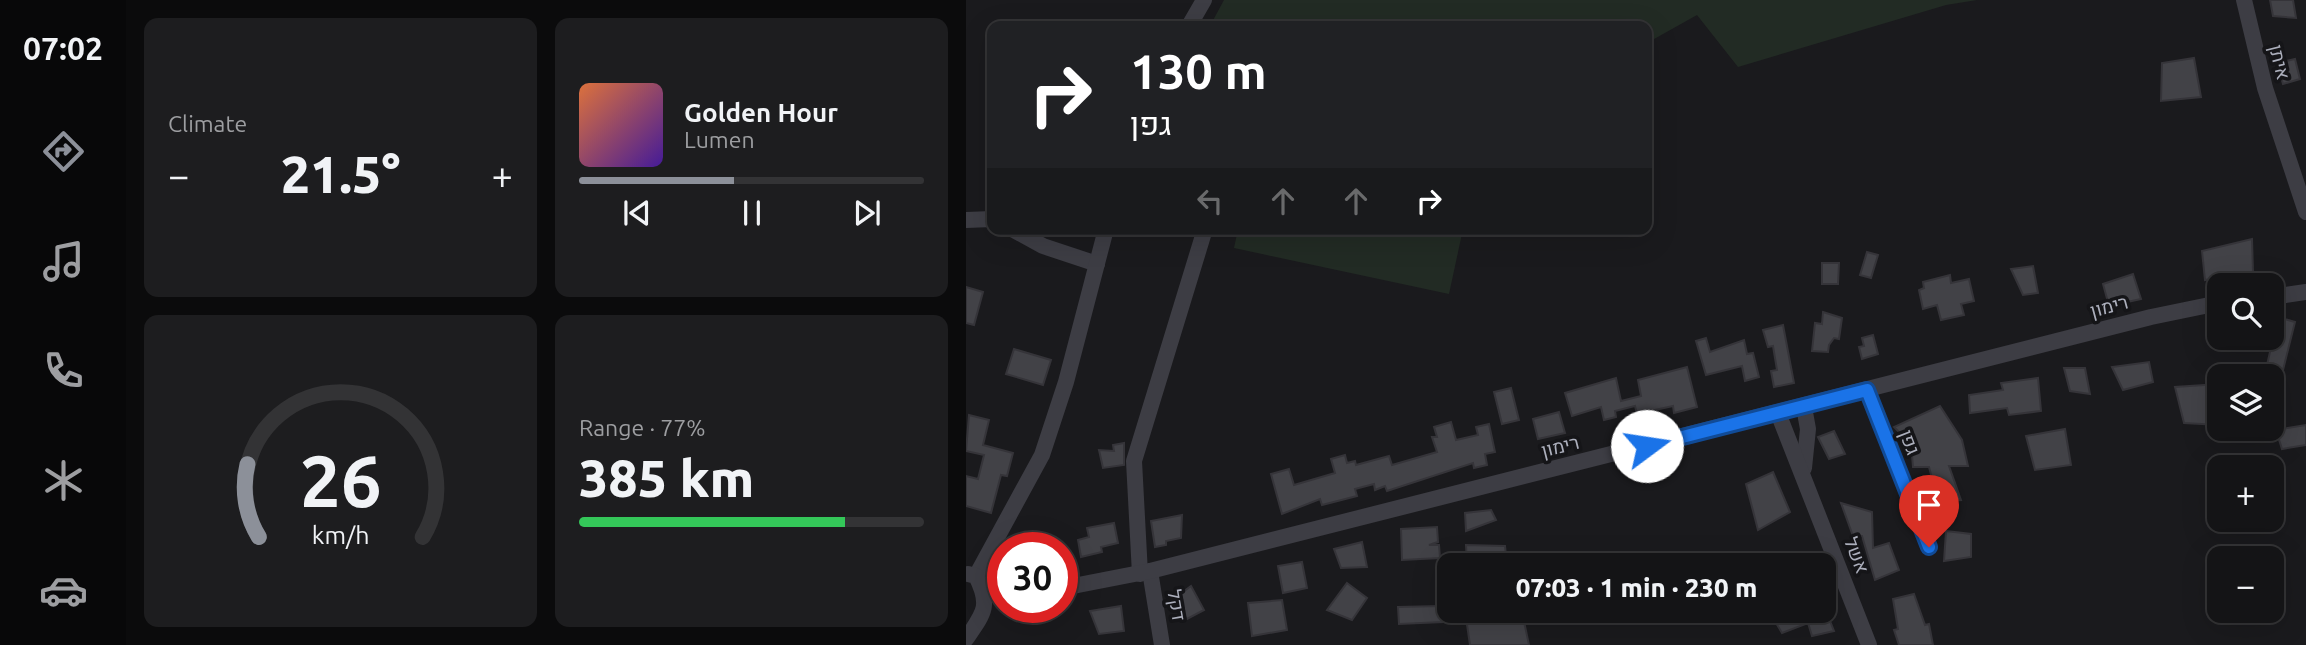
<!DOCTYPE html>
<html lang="en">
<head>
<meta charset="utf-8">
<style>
  body { margin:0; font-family:Ubuntu,Heebo,sans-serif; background:#1d1d1f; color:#f1f3f6; height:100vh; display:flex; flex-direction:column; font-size:26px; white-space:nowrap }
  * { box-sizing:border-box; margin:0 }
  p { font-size:23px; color:#9d9ea1 }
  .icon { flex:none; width:38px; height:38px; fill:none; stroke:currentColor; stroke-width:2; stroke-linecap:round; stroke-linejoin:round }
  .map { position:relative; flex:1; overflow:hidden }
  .side { display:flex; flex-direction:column; gap:18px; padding:18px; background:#0b0b0c; width:840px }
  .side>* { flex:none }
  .banner { position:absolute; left:21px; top:21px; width:665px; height:214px; border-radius:14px; box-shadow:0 7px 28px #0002,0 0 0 2px #333335; background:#202124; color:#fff; overflow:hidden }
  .tools { position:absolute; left:1241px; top:273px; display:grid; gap:14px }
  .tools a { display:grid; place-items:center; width:77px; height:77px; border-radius:14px; background:#141416; box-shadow:0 7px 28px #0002,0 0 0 2px #333335; font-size:35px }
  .speed { position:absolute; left:21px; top:532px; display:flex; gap:14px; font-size:35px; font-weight:700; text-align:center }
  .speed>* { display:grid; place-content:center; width:91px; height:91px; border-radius:50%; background:#141416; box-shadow:0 7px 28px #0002,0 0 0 2px #333335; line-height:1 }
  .speed .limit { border:10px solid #d22; background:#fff; color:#111 }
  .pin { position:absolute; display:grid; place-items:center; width:60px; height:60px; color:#fff; margin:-72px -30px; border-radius:50% 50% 50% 0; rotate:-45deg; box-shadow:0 0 7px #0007 }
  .pin .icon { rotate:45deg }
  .me { position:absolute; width:77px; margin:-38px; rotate:76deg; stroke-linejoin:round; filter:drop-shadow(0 0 5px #0008) }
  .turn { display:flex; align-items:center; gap:24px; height:147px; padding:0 28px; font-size:32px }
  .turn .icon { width:91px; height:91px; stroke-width:2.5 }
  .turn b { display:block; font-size:49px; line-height:60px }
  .lanes { display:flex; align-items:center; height:66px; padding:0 28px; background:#0003; justify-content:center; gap:35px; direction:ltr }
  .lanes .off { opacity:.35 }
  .big { font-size:52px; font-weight:800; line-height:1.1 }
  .side .card { flex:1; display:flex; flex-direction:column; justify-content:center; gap:10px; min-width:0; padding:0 24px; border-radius:14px; background:#1d1d1f }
  .side .dial { align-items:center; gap:0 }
  .dial svg { height:182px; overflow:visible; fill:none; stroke:#333335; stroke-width:7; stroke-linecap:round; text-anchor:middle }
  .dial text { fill:#f1f3f6; stroke:none }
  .song { display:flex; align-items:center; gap:21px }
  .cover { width:84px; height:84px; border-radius:10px; background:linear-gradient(135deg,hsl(20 70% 55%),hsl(260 70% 35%)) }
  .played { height:7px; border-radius:4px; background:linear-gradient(90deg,#8c9099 45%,#333335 45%) }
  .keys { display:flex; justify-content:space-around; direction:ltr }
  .heat { display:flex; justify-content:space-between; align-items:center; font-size:38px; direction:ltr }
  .charge { height:10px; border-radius:5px; background:linear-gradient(90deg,#34c759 77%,#333335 0) }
  .side .tiles { flex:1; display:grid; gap:18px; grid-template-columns:repeat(2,1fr) }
  .trip { position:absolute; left:471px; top:553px; width:399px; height:70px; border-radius:14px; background:#141416; box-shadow:0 7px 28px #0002,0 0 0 2px #333335; font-weight:800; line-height:70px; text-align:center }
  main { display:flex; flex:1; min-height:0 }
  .dock { display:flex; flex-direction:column; width:126px; justify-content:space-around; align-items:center; background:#080809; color:#9d9ea1 }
  .dock .icon { width:49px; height:49px }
  .dock .active { color:#8c9099 }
  .dock b { font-size:32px; color:#f1f3f6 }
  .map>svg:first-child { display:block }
  .green { fill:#222b24 }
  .building { fill:#424247; stroke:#353439; stroke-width:2 }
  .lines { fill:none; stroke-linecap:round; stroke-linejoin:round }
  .minor { stroke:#3d3d44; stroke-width:16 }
  .route-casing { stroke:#114b97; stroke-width:18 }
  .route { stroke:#1a73e8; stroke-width:12 }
  .labels { text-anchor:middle; stroke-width:7; stroke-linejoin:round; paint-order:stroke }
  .street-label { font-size:19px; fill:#acafbc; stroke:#151518 }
</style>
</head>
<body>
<main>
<nav class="dock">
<b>07:02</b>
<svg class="icon active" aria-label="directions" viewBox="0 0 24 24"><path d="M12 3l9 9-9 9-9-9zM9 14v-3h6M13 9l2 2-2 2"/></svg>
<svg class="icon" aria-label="music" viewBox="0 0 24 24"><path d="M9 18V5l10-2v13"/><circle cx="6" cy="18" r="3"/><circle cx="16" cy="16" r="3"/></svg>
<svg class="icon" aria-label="phone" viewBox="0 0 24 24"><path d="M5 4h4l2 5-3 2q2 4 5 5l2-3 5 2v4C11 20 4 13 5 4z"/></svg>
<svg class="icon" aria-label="climate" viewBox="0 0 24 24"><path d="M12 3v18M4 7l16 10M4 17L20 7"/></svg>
<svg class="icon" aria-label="car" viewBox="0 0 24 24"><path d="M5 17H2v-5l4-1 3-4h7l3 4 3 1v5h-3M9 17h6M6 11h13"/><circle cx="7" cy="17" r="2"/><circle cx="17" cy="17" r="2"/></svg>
</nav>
<section class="side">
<div class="tiles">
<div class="card"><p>Climate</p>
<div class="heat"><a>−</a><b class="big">21.5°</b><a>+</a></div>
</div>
<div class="card">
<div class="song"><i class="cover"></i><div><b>Golden Hour</b><p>Lumen</p></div></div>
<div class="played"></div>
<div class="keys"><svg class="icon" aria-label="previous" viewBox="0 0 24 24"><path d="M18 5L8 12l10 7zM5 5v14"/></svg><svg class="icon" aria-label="pause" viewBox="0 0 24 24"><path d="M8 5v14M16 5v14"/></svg><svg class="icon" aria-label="next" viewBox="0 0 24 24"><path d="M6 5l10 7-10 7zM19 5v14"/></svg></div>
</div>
<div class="card dial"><svg viewBox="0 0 100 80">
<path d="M14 69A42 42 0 1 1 86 69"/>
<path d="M14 69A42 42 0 0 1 9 37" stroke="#8c9099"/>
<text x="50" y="56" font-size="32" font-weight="700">26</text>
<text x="50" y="72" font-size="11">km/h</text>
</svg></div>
<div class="card"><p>Range · 77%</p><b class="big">385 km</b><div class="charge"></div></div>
</div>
</section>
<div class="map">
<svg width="1340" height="645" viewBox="0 0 1340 645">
  <rect width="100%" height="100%" fill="#1a1a1d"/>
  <g class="green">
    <polygon points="258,0 1011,0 980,5 772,67 731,15 681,43 681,26 244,26"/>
    <polygon points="272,229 497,229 483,294 268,248"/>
  </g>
  <g class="building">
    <polygon points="1304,0 1327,0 1330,18 1307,16"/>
    <polygon points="1228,58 1235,97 1195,101 1196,63"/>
    <polygon points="1329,59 1334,79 1317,84 1311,63"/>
    <polygon points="1286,239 1287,272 1239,280 1236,251"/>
    <polygon points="901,252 912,255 905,278 894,275"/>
    <polygon points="856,263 873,263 872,284 856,284"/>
    <polygon points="1067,266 1072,293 1057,295 1045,269"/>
    <polygon points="1167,274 1175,299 1143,306 1137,284"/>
    <polygon points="984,275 985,283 1003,279 1008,301 995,304 998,315 975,320 971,305 957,309 953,290 958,288 957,282"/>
    <polygon points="0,287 17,292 8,325 0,323"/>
    <polygon points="857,312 876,318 873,339 868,338 863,345 862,352 846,351 849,323 856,324"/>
    <polygon points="1312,317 1329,322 1317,370 1301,365"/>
    <polygon points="817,325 828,383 808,387 805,371 811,370 807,346 802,347 797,330"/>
    <polygon points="907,335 912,354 896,359 893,347 898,346 896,338"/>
    <polygon points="740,338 744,352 778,340 781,354 787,353 793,377 779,381 776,366 740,375 730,341"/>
    <polygon points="48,349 85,360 77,385 40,374"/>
    <polygon points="1183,362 1187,382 1157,390 1146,367"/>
    <polygon points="721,367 731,407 708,413 707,406 671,414 669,406 649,411 650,417 638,420 635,407 606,416 599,393 650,378 655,401 675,396 672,380"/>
    <polygon points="1098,368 1119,368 1124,394 1104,391"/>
    <polygon points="1072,378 1075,411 1043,415 1041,408 1004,413 1003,395 1037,390 1035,383"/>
    <polygon points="1253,384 1253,425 1218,423 1209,387"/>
    <polygon points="545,388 553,420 536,424 528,392"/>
    <polygon points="974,406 996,440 1002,466 983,466 995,500 972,502 963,467 947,467 945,444 928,427"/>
    <polygon points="593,412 599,433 572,439 567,419"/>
    <polygon points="3,415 23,420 17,445 47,453 41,476 35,475 25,513 0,506 0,476 12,479 18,455 0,451"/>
    <polygon points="485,422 490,440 512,435 510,427 523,424 529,452 519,454 521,465 508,468 507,463 421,491 419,486 409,490 408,484 389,489 391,496 356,505 354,499 316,514 305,474 323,469 328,485 369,473 365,459 379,455 381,463 389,461 390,465 423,456 426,465 471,452 466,437 471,437 468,427"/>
    <polygon points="1340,425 1340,445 1316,449 1310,430"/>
    <polygon points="1099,429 1105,465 1069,470 1060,436"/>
    <polygon points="868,431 879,454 863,459 852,437"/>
    <polygon points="158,443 158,465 137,468 133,450 148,451 147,445"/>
    <polygon points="807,472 824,512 792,530 780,484"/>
    <polygon points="875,503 906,512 907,548 923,543 933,570 909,580 896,536 887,536"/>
    <polygon points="525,510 530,520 500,531 499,513"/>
    <polygon points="216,515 215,538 200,541 200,545 189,547 185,521"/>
    <polygon points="148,523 152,543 135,547 136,552 115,557 112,540 123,537 121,528"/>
    <polygon points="471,527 472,542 463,545 473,545 474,558 436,560 435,529"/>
    <polygon points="980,531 1005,534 1005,557 978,561"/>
    <polygon points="396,542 401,567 375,568 368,549"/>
    <polygon points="500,545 539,546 541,565 501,565"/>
    <polygon points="336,562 341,588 317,593 312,566"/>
    <polygon points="381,583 401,598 386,620 361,610"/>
    <polygon points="225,586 238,610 221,619 205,601"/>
    <polygon points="948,594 959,625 963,624 967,645 933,645 928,630 932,629 927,599"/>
    <polygon points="316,600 321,630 286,636 282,603"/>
    <polygon points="155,606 158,631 133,634 124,611"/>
    <polygon points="474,606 477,622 433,624 432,607"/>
    <polygon points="499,611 524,611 525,619 556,612 563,645 504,645"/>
    <polygon points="810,611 860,611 868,631 846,636 842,623 816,633 804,613"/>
  </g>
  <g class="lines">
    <g class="minor">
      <polyline points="1278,0 1299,88 1340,212"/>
      <polyline points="223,26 238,0"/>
      <polyline points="0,220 26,219"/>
      <polyline points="46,229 77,246 131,264"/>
      <polyline points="1306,297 1340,292"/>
      <polyline points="901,390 963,547"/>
      <polyline points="838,407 842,429 838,468"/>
      <polyline points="812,413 903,645"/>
      <polyline points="184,571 196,645"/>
      <polyline points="174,574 168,461 239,229"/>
      <polyline points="10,576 76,455 100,382 140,229"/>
      <polyline points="107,586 184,571 1185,317 1253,303"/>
      <path d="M0,639C18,613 25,606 10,576L2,574"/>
    </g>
  </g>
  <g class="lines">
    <g class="route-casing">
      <polyline id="route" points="681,446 901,390 963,547"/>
    </g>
    <use href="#route" class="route"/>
  </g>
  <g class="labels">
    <g class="street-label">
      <text transform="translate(1314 62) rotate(76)" y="7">איתן</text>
      <text transform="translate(1143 306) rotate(-15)" y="7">רימון</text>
      <text transform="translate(944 442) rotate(69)" y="7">גפן</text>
      <text transform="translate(594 446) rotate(-14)" y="7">רימון</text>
      <text transform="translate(891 555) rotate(69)" y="7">אשל</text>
      <text transform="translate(211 605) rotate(80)" y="7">דקל</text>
    </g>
  </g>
</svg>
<div class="tools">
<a><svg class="icon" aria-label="search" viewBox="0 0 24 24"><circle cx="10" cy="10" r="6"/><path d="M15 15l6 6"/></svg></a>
<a><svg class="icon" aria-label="layers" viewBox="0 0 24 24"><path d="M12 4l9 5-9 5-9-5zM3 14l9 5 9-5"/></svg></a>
<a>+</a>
<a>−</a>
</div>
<div class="speed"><div class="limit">30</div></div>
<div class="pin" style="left:963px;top:547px;background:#d93025"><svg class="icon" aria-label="arrive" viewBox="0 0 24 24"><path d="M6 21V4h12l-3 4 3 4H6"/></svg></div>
<svg class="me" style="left:681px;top:446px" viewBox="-20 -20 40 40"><circle r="19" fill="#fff"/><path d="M0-13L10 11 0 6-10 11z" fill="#1a73e8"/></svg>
<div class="trip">07:03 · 1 min · 230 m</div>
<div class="banner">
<div class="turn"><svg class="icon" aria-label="right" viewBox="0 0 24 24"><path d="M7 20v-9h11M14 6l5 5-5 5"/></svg><div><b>130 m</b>גפן</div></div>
<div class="lanes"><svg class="icon off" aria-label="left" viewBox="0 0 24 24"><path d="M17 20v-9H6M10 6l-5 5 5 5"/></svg><svg class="icon off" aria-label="ahead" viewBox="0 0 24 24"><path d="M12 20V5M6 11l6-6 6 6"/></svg><svg class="icon off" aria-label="ahead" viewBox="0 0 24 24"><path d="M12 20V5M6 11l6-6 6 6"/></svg><svg class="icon" aria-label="right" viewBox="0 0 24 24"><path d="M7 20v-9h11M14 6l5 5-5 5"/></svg></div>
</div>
</div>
</main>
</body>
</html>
